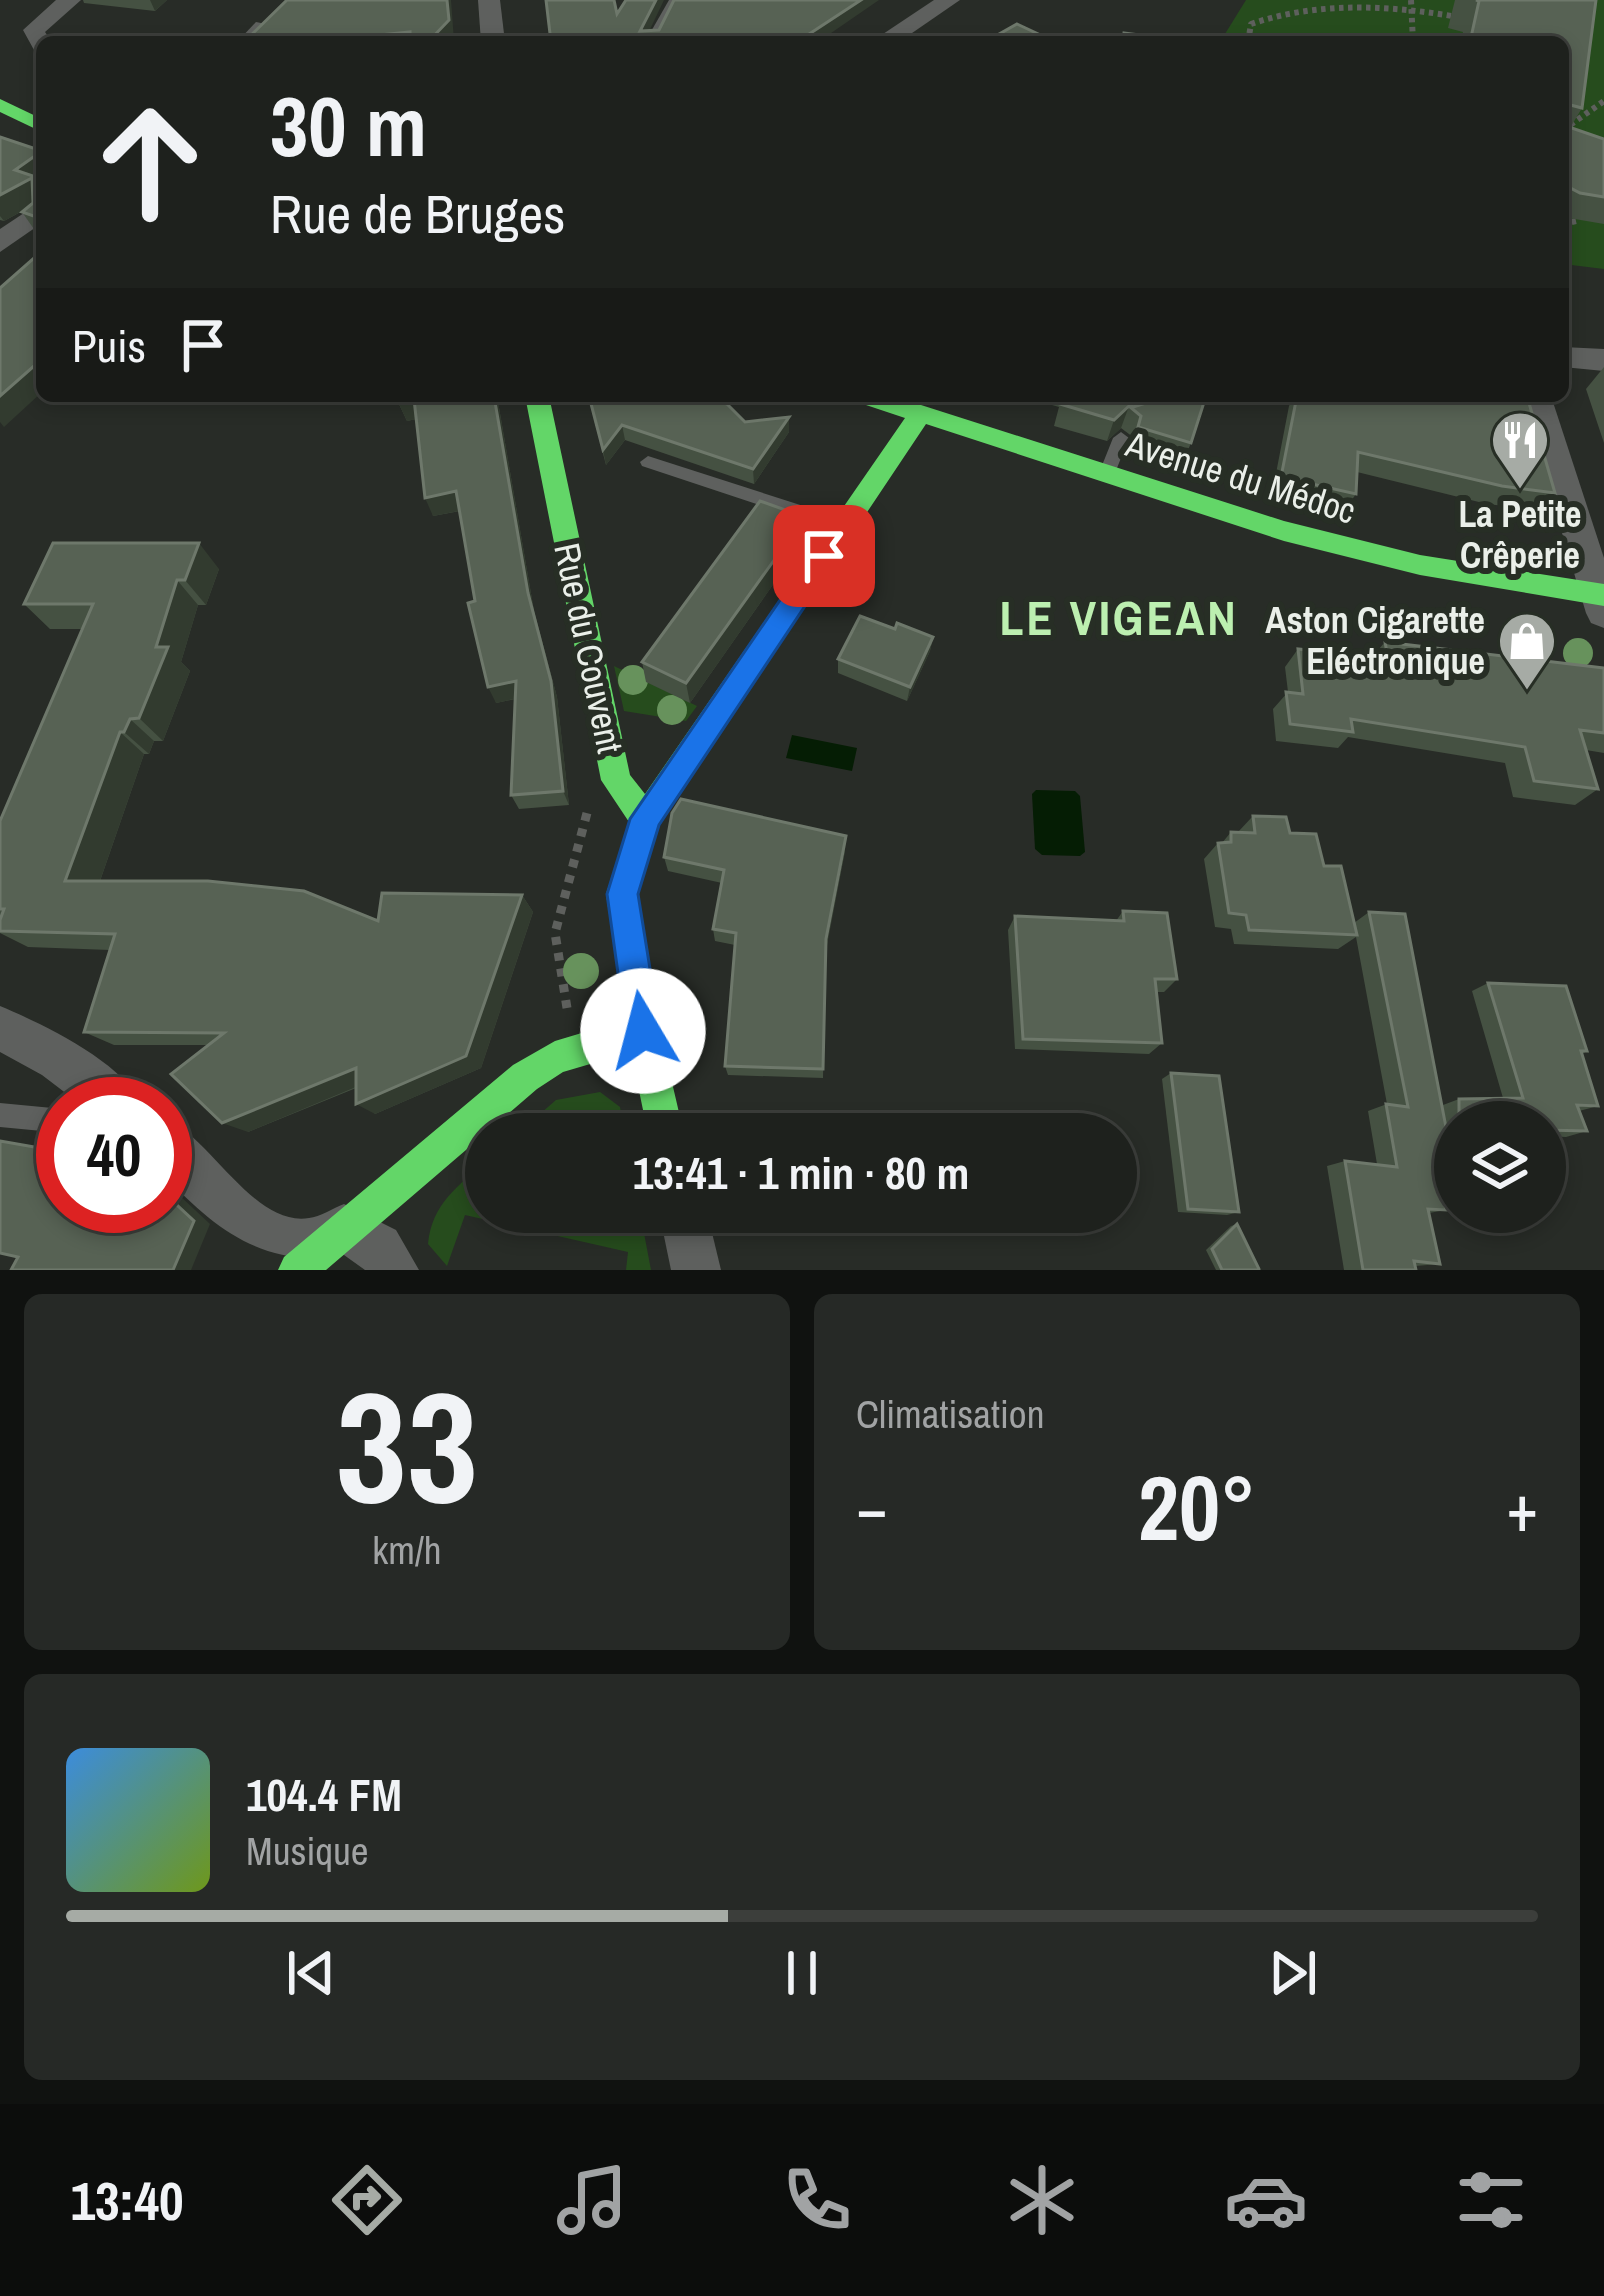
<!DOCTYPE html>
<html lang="fr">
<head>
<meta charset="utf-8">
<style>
  body { margin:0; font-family:"Archivo Narrow",sans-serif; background:#262926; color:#f1f3f6; height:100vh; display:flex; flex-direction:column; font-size:45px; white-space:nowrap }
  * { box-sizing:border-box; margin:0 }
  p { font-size:39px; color:#a1a3a4 }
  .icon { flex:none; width:66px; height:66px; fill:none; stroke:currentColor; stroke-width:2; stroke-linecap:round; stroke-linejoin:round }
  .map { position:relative; height:1270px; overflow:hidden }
  .drawer { display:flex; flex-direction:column; gap:24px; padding:24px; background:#101210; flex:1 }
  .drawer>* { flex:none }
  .guide { position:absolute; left:36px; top:36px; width:1533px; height:366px; border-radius:18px; box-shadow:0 6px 18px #0003,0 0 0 3px #3c3e3b; background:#1e211d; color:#f1f3f6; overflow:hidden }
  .buttons { position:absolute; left:1434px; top:1101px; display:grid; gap:24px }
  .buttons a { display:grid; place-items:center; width:132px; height:132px; border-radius:50%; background:#1e211d; box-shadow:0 6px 18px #0003,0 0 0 3px #3c3e3b; font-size:60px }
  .speed { position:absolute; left:36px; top:1077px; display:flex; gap:24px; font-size:60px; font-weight:700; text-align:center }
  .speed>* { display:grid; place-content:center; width:156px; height:156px; border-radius:50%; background:#1e211d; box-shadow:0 6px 18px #0003,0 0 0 3px #3c3e3b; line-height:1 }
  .speed .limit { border:18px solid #d22; background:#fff; color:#111 }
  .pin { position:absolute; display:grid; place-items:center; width:102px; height:102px; color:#fff; margin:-51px; border-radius:24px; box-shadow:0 6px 18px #0006 }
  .me { position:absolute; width:132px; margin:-66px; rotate:352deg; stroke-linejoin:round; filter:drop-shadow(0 0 9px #0008) }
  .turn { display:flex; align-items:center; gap:42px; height:252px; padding:0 36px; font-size:54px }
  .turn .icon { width:156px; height:156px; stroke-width:2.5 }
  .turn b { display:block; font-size:84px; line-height:102px }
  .then { display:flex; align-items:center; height:114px; padding:0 36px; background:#0003; gap:24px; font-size:45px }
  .big { font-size:90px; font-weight:700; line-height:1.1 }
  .drawer .card { flex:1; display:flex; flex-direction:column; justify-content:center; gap:18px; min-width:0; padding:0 42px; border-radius:18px; background:#262926 }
  .drawer .dial { align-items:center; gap:0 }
  .dial b { font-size:156px; line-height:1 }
  .song { display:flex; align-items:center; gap:36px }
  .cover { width:144px; height:144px; border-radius:18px; background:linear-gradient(135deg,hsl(210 70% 55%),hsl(80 70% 35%)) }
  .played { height:12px; border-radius:6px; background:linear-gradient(90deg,#a6aba5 45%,#3c3e3b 45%) }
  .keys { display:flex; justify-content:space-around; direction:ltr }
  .heat { display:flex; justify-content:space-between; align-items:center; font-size:66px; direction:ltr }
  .drawer .tiles { flex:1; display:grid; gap:24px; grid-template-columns:1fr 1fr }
  .card:last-child { grid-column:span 2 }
  .trip { position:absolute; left:465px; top:1113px; width:672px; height:120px; border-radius:60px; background:#1e211d; box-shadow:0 6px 18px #0003,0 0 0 3px #3c3e3b; font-weight:700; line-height:120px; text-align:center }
  .tab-bar { display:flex; height:192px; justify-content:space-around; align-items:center; background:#0c0d0c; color:#a1a3a4 }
  .tab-bar .icon { width:84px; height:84px }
  .tab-bar .selected { color:#a6aba5 }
  .tab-bar b { font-size:54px; color:#f1f3f6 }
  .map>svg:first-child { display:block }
  .green { fill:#264c1d }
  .water { fill:#051d04 }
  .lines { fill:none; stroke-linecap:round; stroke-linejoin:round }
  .path-far1 { stroke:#5e605d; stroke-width:6; stroke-dasharray:4.5 4.5; stroke-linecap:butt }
  .path { stroke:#5e605d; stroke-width:9; stroke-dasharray:8 8; stroke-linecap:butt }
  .lane { fill:#5e605e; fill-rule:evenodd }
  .street { fill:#5e605e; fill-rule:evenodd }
  .fast { fill:#63d668; fill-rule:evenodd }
  .tree { fill:#67925c }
  .wall { fill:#455142 }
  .shaded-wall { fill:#323b2f }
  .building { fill:#576254; stroke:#6e786b; stroke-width:3 }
  .route { fill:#1a73e8; stroke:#114b97; stroke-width:3 }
  .labels { text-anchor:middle; stroke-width:12; stroke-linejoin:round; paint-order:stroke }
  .street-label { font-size:36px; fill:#eaefe9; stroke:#272e25 }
  .poi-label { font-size:36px; font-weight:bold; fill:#eaefe9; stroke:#272e25 }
  .district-label { font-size:48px; font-weight:bold; letter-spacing:3px; fill:#bcefb0; stroke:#272e25 }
</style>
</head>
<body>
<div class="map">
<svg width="1604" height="1270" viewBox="0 0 1604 1270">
  <rect width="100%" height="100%" fill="#282c27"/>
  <g class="green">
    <polygon points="1246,0 1604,0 1604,269 1563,264 1563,42 1220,42"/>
    <polygon points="614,666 697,706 686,721 624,711"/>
    <polygon points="600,1092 620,1107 625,1134 517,1134 556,1100"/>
    <path d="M486,1161V1212H640L651,1270H626L628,1252L465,1215L447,1266L428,1244C432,1204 457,1187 486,1161Z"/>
  </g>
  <g class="water">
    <polygon points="792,735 857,748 852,771 786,758"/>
    <polygon points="1036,790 1075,791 1080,796 1085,852 1080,856 1042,855 1035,849 1032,794"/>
  </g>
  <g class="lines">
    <g class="path-far1">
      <polyline points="1411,0 1413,42"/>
      <path d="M1248,42L1251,24C1315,2 1386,5 1452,16"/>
      <polyline points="1563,130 1604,101"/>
      <polyline points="1563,224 1576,221"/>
    </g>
    <polyline class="path" points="567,1008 555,933 587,813"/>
    <g class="lane">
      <polygon points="669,0 681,0 657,42 645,42"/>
      <polygon points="256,22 266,24 249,42 237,42"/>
      <polygon points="1129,396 1145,396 1134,423 1128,425 1120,419"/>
      <polygon points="1121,432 1129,438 1115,473 1107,479 1101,477 1099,473 1113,438"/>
      <polygon points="648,456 850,521 852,526 844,533 642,466 640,462"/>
      <polygon points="0,1103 63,1109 63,1133 0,1127"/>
    </g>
    <g class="street">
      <polygon points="56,0 81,0 45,32 52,42 42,42 42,52 34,50 23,30"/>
      <polygon points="478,0 500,0 505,42 481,42"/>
      <polygon points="934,0 960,0 899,42 871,42"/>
      <polygon points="42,201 42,223 0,252 0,229"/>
      <polygon points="1563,347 1604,349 1604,371 1563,367"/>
      <polygon points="1521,396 1551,396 1604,558 1604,628 1591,623 1586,613"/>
      <path d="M0,1006C41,1023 124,1063 141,1104H80L42,1075L0,1052Z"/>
      <path d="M165,1118C211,1138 254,1227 309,1218C320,1217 333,1208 344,1204L396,1230L419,1270H365L344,1255C267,1270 214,1229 165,1176Z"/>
      <polygon points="659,1212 707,1212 721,1270 671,1270"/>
    </g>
    <g class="fast">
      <polygon points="0,99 42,119 42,132 0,112"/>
      <polygon points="525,396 549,396 630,775 645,794 905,418 857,402 853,396 892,396 921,405 1284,521 1420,555 1604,584 1604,606 1420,575 1284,541 926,424 658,825 638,894 660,1031 684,1134 648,1134 631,1052 563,1072 537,1089 326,1270 278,1270 284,1257 513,1065 555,1041 625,1020 606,894 629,822 601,780"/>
    </g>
  </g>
  <g class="tree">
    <circle cx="1578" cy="653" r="15"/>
    <circle cx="633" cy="680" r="15"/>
    <circle cx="672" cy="710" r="15"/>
    <circle cx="581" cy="971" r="18"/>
  </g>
  <g class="wall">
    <polygon points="83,0 167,0 155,11 84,3"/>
    <polygon points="287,0 454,41 244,42"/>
    <polygon points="1455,0 1596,0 1582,108 1570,128 1604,139 1604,224 1563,217 1563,42 1461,42 1463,32 1448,28"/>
    <polygon points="0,137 42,152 42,235 36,232 22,212 26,209 4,221 0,220"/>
    <polygon points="1604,367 1604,443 1586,389"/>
    <polygon points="497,396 534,611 557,697 569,805 519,809 511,795 515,699 496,703 475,601 460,511 433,516 416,419 407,421 398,402"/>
    <polygon points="588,396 745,422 789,417 789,432 754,484 625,440 606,465"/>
    <polygon points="1021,396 1124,396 1123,399 1133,407 1191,443 1182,464 1130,448 1133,437 1121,428 1107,441 1054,426 1059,407"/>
    <polygon points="1294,396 1527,396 1555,493 1540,510 1487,504 1357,472 1356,494 1344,511 1272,494 1289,406"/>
    <polygon points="805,539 690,703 646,682 642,662"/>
    <polygon points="219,569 206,605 198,605 181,662 190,671 163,741 154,741 149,754 144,754 100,881 378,921 522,895 533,912 481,1068 375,1114 356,1088 248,1132 208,1045 114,1045 84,1032 110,950 28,947 0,933 0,821 82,629 50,629 24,604"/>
    <polygon points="895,629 933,637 930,651 907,701 838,673 838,659"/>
    <polygon points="1385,642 1604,668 1604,753 1586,750 1598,789 1575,805 1513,797 1505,763 1348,737 1338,748 1276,741 1273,709 1288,692 1285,667 1298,649 1372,657"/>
    <polygon points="1253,816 1290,833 1324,866 1354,923 1369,912 1443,1105 1459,1099 1503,1098 1472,991 1488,983 1587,1051 1582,1054 1598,1106 1579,1111 1587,1131 1566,1137 1545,1136 1545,1122 1455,1122 1455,1133 1447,1132 1455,1175 1439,1179 1446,1210 1429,1213 1440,1264 1415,1266 1416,1270 1344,1270 1327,1166 1345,1161 1377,1164 1368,1111 1387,1104 1356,937 1338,949 1234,944 1231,929 1215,927 1204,859 1218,843 1222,843 1231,832 1238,832"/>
    <polygon points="845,851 826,949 823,1078 728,1075 725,1066 735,945 715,941 713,929 722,883 668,871 664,857"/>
    <polygon points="1123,911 1177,979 1164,992 1156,992 1162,1043 1149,1054 1015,1049 1008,930 1015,916 1116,921"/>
    <polygon points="1171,1073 1239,1212 1227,1215 1178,1212 1162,1079"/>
    <polygon points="1237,1224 1259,1270 1216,1270 1206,1250 1231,1226"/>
  </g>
  <g class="shaded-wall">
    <polygon points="150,0 167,0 155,11"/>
    <polygon points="447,0 451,0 454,41 428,42"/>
    <polygon points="656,0 664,0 644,42 640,31"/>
    <polygon points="861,0 879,0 818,42 797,42"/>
    <polygon points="42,151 42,200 4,221 0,216 0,195 15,170"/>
    <polygon points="42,359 42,392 4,427 0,422 0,396"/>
    <polygon points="494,396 497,396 534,611 557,697 569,805 563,791"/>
    <polygon points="414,399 422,418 407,421 398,402"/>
    <polygon points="1129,406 1121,428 1107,441 1114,420"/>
    <polygon points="789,417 789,432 754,484 753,469"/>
    <polygon points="622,425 625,440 606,465 603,450"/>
    <polygon points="456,491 464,510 433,516 425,498"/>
    <polygon points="805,517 805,539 690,703 686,683"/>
    <polygon points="199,543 219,569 206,605 185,580"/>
    <polygon points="177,580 198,605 181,662 190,671 163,741 139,718 156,647"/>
    <polygon points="933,637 930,651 907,701 910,687"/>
    <polygon points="516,681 523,697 496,703 488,687"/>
    <polygon points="130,719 154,741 149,754 124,732"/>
    <polygon points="120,732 144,754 94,898 65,881"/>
    <polygon points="846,836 845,851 826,951 826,939"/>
    <polygon points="522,895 533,912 481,1068 375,1114 356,1104"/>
    <polygon points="356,1068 375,1079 248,1132 222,1123"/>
    <polygon points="165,1182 210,1224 191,1270 173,1270"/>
  </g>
  <g class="building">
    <polygon points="287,0 447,0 449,20 428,42 410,42 410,32 350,38 346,42 244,42"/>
    <polygon points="546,0 614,0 617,14 626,0 656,0 640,31 659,30 674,0 861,0 797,42 551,42"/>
    <polygon points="1476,0 1596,0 1582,108 1563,103 1563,42 1470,42 1479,1"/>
    <polygon points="1017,24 1051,40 1048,42 985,42"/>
    <polygon points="1124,33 1194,42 1123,42"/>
    <polygon points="1563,125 1604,139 1604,197 1580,193 1563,184"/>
    <polygon points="0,137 42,151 15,170 42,179 42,219 22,212 33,203 32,178 0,195"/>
    <polygon points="42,251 42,359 0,396 0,288"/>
    <polygon points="398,396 494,396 528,593 551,681 563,791 511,795 516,681 488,687 468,603 475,601 456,491 425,498 414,399 398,402"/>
    <polygon points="589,396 681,396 691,399 694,396 701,396 727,404 745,422 789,417 753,469 622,425 603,450"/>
    <polygon points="1064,396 1124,396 1123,399 1133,407 1146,403 1149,396 1206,396 1191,443 1138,427 1141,416 1129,406 1114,420 1060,404"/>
    <polygon points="1297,396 1527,396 1555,493 1502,486 1358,452 1356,494 1281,477"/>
    <polygon points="760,501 805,517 686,683 642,662"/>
    <polygon points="53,543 199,543 185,580 177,580 156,647 168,647 139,718 130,719 124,732 120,732 65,881 208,881 304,891 378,921 382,893 522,895 466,1056 356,1104 356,1068 222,1123 171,1074 224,1033 84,1032 115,934 0,931 0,920 4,909 0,909 0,821 93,604 24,604"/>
    <polygon points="860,616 895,629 897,623 933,637 910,687 838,659"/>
    <polygon points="1385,642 1604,668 1604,733 1580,730 1598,789 1534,781 1525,747 1351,719 1353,732 1290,724 1286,692 1303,694 1298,649 1388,658"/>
    <polygon points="681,799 846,836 826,939 823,1069 725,1066 736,933 713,929 724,870 664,857 672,813"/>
    <polygon points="1253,816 1286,817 1290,833 1316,834 1324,866 1341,866 1357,935 1249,930 1246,915 1229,913 1218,843 1231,842 1231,832 1255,833"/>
    <polygon points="1123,911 1167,913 1177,979 1155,979 1162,1043 1023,1039 1015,916 1124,921"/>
    <polygon points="1369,912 1405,914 1455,1174 1439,1175 1446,1210 1428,1209 1440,1264 1414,1261 1416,1270 1363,1270 1345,1161 1397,1167 1386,1104 1408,1107"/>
    <polygon points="1488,983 1566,986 1587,1051 1581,1051 1598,1106 1577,1105 1587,1131 1545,1130 1545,1122 1459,1122 1459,1099 1523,1098"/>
    <polygon points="1171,1073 1219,1076 1239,1212 1188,1209"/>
    <polygon points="0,1141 63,1152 63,1206 165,1206 165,1194 194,1221 173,1270 11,1270 18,1257 0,1253"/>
    <polygon points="1237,1224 1259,1269 1259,1270 1222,1270 1212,1249"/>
  </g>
  <polygon class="route" points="824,546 837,556 833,564 659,825 638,894 660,1031 655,1043 643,1048 631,1043 626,1031 607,894 630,819 815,549"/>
  <defs>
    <g id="restaurant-pin" transform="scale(3)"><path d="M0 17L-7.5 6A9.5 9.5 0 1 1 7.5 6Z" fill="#a6aba5" stroke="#272e25"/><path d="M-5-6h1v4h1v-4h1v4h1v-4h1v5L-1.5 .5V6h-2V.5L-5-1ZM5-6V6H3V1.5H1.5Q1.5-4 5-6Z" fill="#fff"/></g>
    <g id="shop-pin" transform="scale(3)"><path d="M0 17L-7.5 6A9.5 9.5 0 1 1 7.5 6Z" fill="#a6aba5" stroke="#272e25"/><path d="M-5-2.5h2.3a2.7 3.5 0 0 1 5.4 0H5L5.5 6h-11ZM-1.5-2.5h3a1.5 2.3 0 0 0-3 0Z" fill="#fff"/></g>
  </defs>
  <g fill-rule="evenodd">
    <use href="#restaurant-pin" x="1520" y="440"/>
    <use href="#shop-pin" x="1527" y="641"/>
  </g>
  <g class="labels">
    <g class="street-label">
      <text transform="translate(1241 477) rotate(17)" y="13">Avenue du Médoc</text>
      <text transform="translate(589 648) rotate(78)" y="13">Rue du Couvent</text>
    </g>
    <g class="poi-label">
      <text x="1520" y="527">La Petite<tspan x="1520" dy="41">Crêperie</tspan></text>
      <text x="1485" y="633" text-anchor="end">Aston Cigarette<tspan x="1485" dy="41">Eléctronique</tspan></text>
    </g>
    <g class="district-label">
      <text x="1119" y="635">LE VIGEAN</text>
    </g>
  </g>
</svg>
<div class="buttons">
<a><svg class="icon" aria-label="layers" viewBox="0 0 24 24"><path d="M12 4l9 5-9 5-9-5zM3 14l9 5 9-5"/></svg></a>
</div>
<div class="speed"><div class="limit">40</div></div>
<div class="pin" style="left:824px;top:556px;background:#d93025"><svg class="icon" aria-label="arrive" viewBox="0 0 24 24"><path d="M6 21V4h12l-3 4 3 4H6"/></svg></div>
<svg class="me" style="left:643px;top:1031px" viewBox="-20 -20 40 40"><circle r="19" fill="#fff"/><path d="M0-13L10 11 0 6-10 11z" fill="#1a73e8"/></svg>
<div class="trip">13:41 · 1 min · 80 m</div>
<div class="guide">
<div class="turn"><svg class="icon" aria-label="ahead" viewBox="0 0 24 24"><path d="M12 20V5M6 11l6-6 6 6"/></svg><div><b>30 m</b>Rue de Bruges</div></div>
<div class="then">Puis<svg class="icon" aria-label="arrive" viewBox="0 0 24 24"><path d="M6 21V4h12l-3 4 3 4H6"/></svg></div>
</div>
</div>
<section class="drawer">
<div class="tiles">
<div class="card dial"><b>33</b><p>km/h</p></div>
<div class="card"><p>Climatisation</p>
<div class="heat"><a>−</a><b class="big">20°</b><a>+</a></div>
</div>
<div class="card">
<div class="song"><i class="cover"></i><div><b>104.4 FM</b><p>Musique</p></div></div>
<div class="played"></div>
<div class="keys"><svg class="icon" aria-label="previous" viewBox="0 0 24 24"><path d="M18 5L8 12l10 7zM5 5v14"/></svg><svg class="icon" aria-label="pause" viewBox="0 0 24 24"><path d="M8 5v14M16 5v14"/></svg><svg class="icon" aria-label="next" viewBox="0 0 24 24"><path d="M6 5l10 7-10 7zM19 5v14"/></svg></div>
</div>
</div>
</section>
<nav class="tab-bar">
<b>13:40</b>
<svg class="icon selected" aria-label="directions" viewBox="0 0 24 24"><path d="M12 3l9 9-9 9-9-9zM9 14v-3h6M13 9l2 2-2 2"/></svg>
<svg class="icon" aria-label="music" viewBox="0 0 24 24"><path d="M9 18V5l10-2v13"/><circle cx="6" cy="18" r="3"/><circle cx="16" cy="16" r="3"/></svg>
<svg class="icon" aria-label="phone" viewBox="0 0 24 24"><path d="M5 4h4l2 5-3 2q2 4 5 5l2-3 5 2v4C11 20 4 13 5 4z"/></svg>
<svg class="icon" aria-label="climate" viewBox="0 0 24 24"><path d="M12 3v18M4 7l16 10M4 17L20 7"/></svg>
<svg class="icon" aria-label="car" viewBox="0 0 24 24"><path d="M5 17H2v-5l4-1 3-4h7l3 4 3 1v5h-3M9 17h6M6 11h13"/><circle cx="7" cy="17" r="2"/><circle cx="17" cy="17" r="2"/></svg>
<svg class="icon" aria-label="filters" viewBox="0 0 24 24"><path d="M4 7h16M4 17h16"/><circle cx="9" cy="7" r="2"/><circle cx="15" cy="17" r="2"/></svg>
</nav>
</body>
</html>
